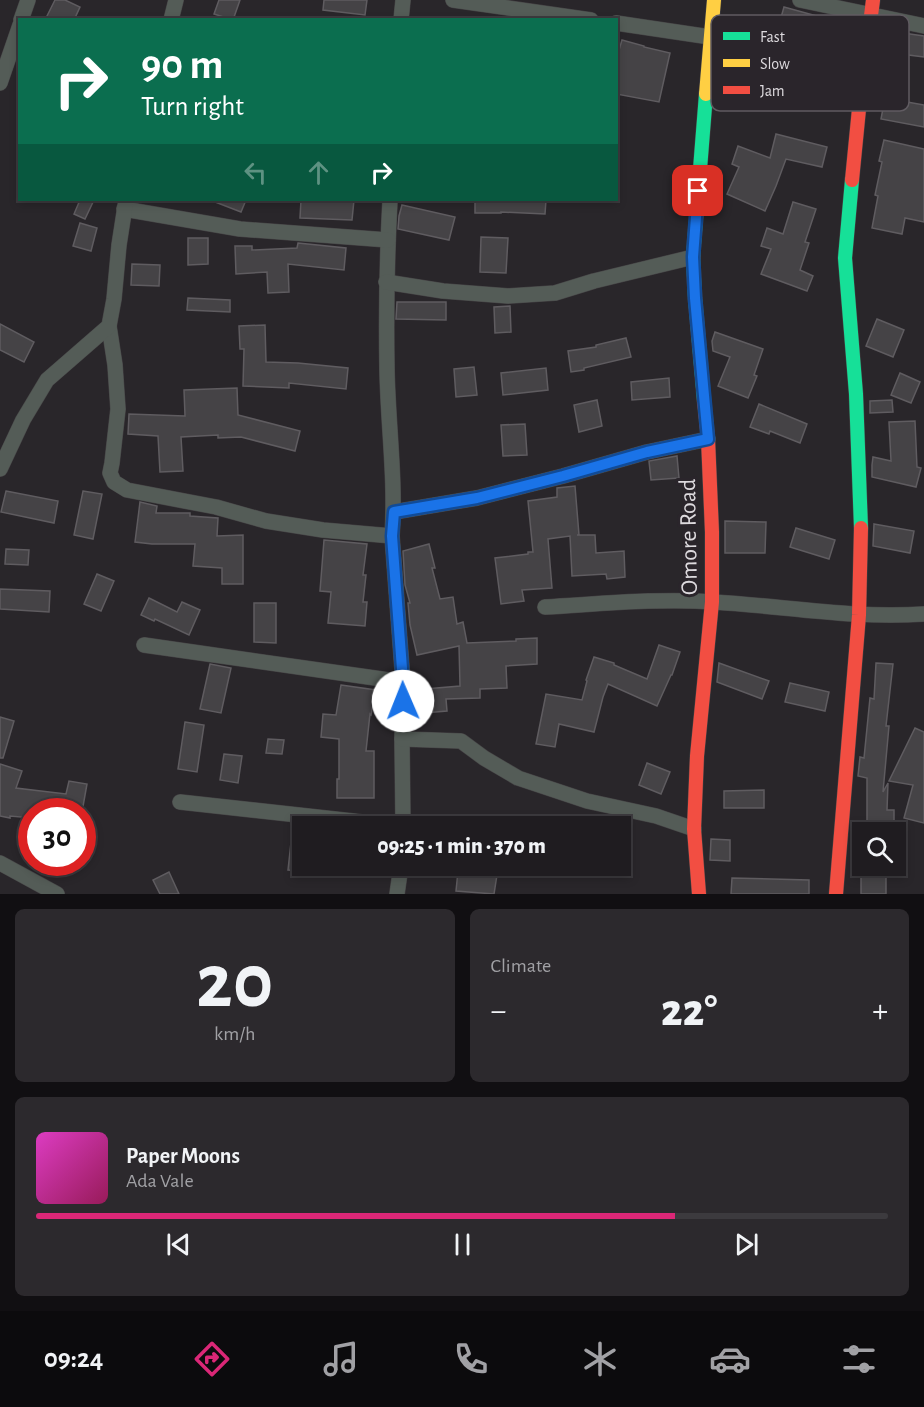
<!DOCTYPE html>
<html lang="en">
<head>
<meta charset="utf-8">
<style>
  body { margin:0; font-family:"Alegreya Sans",sans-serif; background:#2c292d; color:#f1f3f6; height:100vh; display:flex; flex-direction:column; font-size:22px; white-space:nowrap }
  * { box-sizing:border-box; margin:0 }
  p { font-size:20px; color:#a1a1a5 }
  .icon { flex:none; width:33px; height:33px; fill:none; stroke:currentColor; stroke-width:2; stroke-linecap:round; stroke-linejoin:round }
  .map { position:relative; height:894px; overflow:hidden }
  .details { display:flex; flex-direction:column; gap:15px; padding:15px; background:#110f12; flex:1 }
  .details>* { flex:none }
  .banner { position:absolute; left:18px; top:18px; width:600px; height:183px; border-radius:0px; box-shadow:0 3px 9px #0003,0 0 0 2px #3c3a3e; background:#0b6e4f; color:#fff; overflow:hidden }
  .buttons { position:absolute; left:852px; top:822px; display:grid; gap:12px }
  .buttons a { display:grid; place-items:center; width:54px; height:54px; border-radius:0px; background:#1f1c20; box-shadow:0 3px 9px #0003,0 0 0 2px #3c3a3e; font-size:30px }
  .speed { position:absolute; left:18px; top:798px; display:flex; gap:12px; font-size:30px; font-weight:700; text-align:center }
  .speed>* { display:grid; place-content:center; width:78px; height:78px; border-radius:50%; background:#1f1c20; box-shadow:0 3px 9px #0003,0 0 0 2px #3c3a3e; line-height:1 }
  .speed .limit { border:9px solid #d22; background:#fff; color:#111 }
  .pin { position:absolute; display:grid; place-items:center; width:51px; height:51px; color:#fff; margin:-26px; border-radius:12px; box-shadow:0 3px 9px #0006 }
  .me { position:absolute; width:66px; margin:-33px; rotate:359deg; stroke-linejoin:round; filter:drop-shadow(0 0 4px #0008) }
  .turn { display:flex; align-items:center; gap:21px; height:126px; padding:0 24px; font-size:27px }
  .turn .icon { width:78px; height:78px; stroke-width:2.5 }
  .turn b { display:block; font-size:42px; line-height:51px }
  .lanes { display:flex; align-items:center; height:57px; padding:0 24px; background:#0003; justify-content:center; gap:30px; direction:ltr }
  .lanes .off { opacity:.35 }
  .big { font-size:45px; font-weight:800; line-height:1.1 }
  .details .widget { flex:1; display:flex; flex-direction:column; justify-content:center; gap:9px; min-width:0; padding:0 21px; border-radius:9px; background:#2c292d }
  .details .dial { align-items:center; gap:0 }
  .dial b { font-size:78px; line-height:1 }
  .song { display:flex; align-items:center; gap:18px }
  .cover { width:72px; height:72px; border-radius:9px; background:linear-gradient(135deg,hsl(310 70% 55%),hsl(330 70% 35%)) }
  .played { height:6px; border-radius:3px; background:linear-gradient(90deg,#db2777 75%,#3c3a3e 75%) }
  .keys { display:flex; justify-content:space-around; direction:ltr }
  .heat { display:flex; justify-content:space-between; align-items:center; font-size:33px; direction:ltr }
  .details .tiles { flex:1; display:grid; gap:15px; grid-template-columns:1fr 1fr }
  .widget:last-child { grid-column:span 2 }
  .trip { position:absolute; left:292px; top:816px; width:339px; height:60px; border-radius:0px; background:#1f1c20; box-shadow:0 3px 9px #0003,0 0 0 2px #3c3a3e; font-weight:800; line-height:60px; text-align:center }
  .tab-bar { display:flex; height:96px; justify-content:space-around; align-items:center; background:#0c0b0d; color:#a1a1a5 }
  .tab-bar .icon { width:42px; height:42px }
  .tab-bar .selected { color:#db2777 }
  .tab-bar b { font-size:27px; color:#f1f3f6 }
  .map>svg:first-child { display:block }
  .building { fill:#454346; stroke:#5f5c60; stroke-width:1.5 }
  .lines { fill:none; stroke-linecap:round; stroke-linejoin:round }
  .street-casing { stroke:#464446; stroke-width:16 }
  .fast-casing { stroke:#464446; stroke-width:15 }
  .slow-casing { stroke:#464446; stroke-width:15 }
  .jam-casing { stroke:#464446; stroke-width:15 }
  .street { stroke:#545c57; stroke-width:15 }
  .fast { stroke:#16e098; stroke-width:14 }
  .slow { stroke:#ffcf43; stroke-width:14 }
  .jam { stroke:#f24e42; stroke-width:14 }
  .route-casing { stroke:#114b97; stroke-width:15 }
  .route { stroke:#1a73e8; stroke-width:10 }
  .labels { text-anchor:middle; stroke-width:6; stroke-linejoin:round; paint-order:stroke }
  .street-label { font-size:24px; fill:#dddade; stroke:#2a252b }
  .key { fill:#2a252b; stroke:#605b61; stroke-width:1.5 }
  .key-label { font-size:16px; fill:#dddade }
</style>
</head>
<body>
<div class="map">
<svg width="924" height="894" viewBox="0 0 924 894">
  <rect width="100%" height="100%" fill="#29262a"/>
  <g class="building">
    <polygon points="55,0 65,0 80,7 74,20 45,20"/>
    <polygon points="219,0 240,0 233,20 214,14"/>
    <polygon points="324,0 367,0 365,15 323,10"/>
    <polygon points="784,7 835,21 825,56 827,56 822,76 771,63 780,29 778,28"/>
    <polygon points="896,32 924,36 924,57 893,53"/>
    <polygon points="622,40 644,46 644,47 670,53 659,102 616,94 616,60"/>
    <polygon points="885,98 924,105 924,127 881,119"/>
    <polygon points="776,134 827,147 822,167 786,159 776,186 765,211 727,194 739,167 732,164 738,146 770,158"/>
    <polygon points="884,140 924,149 924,222 905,218 902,234 872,228 878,196 875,195 882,162 879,161"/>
    <polygon points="80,200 94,200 85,219 74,214"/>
    <polygon points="210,200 246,200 241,212"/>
    <polygon points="301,200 354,200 352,220 300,218"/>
    <polygon points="475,200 546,200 545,214 501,212 501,213 475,213"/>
    <polygon points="793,202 816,209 805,242 809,243 800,270 813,276 807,291 761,274 771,249 761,246 767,228 783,234"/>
    <polygon points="402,205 455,217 449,240 398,229 399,216"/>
    <polygon points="80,223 97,228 91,251 73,246"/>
    <polygon points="481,237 508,238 506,273 480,272"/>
    <polygon points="188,238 208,238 208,264 188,265"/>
    <polygon points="298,243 346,248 344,270 288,264 289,292 268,293 267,272 236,274 235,246 252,246 252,250 297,248"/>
    <polygon points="132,264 160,265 159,286 131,285"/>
    <polygon points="188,298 230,300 230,312 187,310"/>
    <polygon points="397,302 446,302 446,320 396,319"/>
    <polygon points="510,306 511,332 495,333 494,307"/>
    <polygon points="877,319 904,330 893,357 866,346"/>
    <polygon points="0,324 34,342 24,362 0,350"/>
    <polygon points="265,325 266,362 298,363 348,368 346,389 289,383 289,388 243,386 244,349 240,349 239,326"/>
    <polygon points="715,332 763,349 754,375 757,376 748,398 718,386 730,357 713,351 712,341"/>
    <polygon points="626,338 631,357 584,368 584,370 571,372 568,351 596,347 596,345"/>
    <polygon points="474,367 477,395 456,397 454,369"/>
    <polygon points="546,368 548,390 503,395 501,373"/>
    <polygon points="900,373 920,382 911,403 891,395"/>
    <polygon points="669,378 670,397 632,400 631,382"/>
    <polygon points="237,388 238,415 300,431 295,451 241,437 218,438 218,435 181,437 183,471 160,472 158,436 128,434 129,414 185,416 184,390"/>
    <polygon points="597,400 602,426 579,432 574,405"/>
    <polygon points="892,400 893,412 870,413 870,401"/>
    <polygon points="759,404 807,424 800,443 770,431 769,434 750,427"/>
    <polygon points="915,421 917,467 921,468 916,487 872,477 872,465 873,457 891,461 889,422"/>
    <polygon points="525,424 527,455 503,456 501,425"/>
    <polygon points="677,456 679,478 651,480 649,461"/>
    <polygon points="575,486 579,535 577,535 595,535 596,553 624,551 625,577 607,579 606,574 572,576 570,536 548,539 552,588 522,590 524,601 501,604 495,558 528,554 528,552 533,552 528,501 557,497 557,488"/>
    <polygon points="6,491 58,501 54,523 1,512"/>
    <polygon points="83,491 102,494 93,539 74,535"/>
    <polygon points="140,502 157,506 156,513 190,513 190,516 218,518 217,536 243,535 243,584 222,584 222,568 193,566 195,544 152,544 135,542"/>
    <polygon points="725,521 766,522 765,553 725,553"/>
    <polygon points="874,524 914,531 910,553 873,546"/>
    <polygon points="796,528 835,540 829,559 790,547"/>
    <polygon points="324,540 367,544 363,575 366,575 363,602 367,602 365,626 328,623 331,592 320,591"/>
    <polygon points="429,544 435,568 432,568 440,599 453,597 457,624 463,622 467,643 516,641 516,639 537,638 537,664 506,666 507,688 480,689 480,698 446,699 447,711 412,714 413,690 460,686 459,646 417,655 410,625 408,603 410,603 405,585 403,551"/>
    <polygon points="6,549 29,550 28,565 5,564"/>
    <polygon points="97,574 114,581 101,611 84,604"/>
    <polygon points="0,589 50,591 49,612 0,609"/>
    <polygon points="149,598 177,612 182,602 200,610 189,635 155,619 154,621 141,615"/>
    <polygon points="254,603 276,603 276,643 254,642"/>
    <polygon points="659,645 680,652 672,675 671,675 657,706 608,684 603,697 594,732 559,724 555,747 536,744 546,694 582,700 587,681 586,680 594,657 614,663 614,665 647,679"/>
    <polygon points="719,663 769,681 762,699 717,682"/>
    <polygon points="876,663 893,664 886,726 889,726 883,792 888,783 887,810 894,810 894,830 867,830 867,778 858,776 860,757 864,758 870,698 874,699"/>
    <polygon points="210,664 231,668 221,713 200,709"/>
    <polygon points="790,683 829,692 825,711 785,702"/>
    <polygon points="341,685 376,690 371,715 370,714 366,751 374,751 374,798 337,798 337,779 339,779 339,739 321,737 323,714 336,715"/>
    <polygon points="0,717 14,721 3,758 0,758"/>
    <polygon points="185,722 204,725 197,772 178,769"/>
    <polygon points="915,728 924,732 924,823 904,818 913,785 889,781"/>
    <polygon points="268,739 284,740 282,754 266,753"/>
    <polygon points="224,754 242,756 238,783 220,780"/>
    <polygon points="647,763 670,772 661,794 639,785"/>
    <polygon points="0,764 22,771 16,788 66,794 69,781 87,784 82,812 32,812 32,818 10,816 10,818 0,816"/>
    <polygon points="764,790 764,808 724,808 724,791"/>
    <polygon points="293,824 303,825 303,871 288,870"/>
    <polygon points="711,839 730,840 730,861 710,860"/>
    <rect x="861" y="866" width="25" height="28"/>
    <polygon points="458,871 497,875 494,894 456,891"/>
    <polygon points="169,872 179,894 160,894 153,880"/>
    <polygon points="732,878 809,880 809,894 731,894"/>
  </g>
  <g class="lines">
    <g class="street-casing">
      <g id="street">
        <polyline points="453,0 591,20"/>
        <polyline points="800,0 924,26"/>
        <polyline points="21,20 28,0"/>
        <polyline points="171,20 176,0"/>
        <polyline points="401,20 403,0"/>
        <polyline points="616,23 710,37"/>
        <polyline points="0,83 20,25"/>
        <path d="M390,200C387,256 386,313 387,370C388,425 396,481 392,536L403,682L402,739L403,826"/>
        <polyline points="124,209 240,229 388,240"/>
        <polyline points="386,282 443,291 508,296 555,293 594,281 693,257"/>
        <polyline points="109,326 115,365 118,409 112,463 110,473 114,482 127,490 216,507 266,521 323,530 392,536"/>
        <polyline points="0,469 23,420 47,380 109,326 114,299 119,245 126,200"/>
        <polyline points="394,512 477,498 563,476 647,452 708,439"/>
        <path d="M545,607C600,604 659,598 714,602C784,606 854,619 924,614"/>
        <polyline points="144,645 403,682"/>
        <polyline points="402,739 461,741 484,758 518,778 587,801 656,816 694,829"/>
        <polyline points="180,802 398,826"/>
        <polyline points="0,863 57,894"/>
        <polyline points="397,894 401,866"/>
      </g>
    </g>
    <g class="fast-casing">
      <g id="fast">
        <polyline points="852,180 845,258 856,394 861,528"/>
        <polyline points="704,400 695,298 693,257 706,94"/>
      </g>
    </g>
    <g class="slow-casing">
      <polyline id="slow" points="706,94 714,0"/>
    </g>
    <g class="jam-casing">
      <g id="jam">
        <polyline points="852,180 859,109 873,0"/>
        <polyline points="699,894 694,829 697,756 712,602 712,532 708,439 704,400"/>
        <polyline points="836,894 859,615 861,528"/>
      </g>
    </g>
    <use href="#street" class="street"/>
    <use href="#fast" class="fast"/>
    <use href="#slow" class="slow"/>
    <use href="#jam" class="jam"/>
  </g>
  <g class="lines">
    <g class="route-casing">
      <polyline id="route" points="403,701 403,682 392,536 394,512 477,498 563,476 647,452 708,439 695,298 693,257 698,191"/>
    </g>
    <use href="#route" class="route"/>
  </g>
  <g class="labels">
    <g class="street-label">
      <text transform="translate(688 537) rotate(-91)" y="8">Omore Road</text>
    </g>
  </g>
  <rect x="711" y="15" width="198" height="96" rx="9" class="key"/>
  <rect x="723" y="32" width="27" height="8" fill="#16e098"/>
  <rect x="723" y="59" width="27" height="8" fill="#ffcf43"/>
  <rect x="723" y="86" width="27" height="8" fill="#f24e42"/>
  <g class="key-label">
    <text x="760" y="42">Fast</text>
    <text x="760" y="69">Slow</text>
    <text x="760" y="96">Jam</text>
  </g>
</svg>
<div class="buttons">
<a><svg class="icon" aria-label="search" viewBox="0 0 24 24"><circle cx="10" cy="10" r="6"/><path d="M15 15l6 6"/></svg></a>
</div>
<div class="speed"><div class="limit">30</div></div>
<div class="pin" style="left:698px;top:191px;background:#d93025"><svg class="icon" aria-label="arrive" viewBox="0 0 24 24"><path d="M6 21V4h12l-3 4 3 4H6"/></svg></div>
<svg class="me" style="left:403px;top:701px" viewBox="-20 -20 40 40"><circle r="19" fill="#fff"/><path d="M0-13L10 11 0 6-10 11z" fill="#1a73e8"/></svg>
<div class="trip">09:25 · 1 min · 370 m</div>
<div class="banner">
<div class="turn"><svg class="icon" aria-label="right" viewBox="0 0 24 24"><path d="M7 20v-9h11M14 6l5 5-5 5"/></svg><div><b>90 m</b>Turn right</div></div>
<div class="lanes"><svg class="icon off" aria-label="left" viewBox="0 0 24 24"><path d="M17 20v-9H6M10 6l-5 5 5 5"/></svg><svg class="icon off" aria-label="ahead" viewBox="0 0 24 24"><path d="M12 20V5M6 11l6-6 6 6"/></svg><svg class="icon" aria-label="right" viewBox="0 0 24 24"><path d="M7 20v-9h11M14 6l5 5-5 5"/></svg></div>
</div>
</div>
<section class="details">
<div class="tiles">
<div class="widget dial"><b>20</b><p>km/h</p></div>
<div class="widget"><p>Climate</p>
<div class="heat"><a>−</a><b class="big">22°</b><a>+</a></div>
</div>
<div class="widget">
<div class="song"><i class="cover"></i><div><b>Paper Moons</b><p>Ada Vale</p></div></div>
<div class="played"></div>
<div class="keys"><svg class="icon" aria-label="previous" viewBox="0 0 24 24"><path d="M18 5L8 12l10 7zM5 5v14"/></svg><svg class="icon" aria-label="pause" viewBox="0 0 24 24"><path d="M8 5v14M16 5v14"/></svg><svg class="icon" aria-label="next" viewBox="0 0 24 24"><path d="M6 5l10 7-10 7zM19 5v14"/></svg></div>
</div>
</div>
</section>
<nav class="tab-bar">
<b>09:24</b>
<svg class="icon selected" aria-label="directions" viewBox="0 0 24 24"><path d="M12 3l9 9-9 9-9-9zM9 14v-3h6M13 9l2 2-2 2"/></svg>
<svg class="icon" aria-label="music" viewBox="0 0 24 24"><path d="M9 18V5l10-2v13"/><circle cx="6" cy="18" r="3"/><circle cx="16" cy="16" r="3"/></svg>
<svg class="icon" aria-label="phone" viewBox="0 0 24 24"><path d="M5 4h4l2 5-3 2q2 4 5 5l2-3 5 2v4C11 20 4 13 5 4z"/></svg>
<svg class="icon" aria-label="climate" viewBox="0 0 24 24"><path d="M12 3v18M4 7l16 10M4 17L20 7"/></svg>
<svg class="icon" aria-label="car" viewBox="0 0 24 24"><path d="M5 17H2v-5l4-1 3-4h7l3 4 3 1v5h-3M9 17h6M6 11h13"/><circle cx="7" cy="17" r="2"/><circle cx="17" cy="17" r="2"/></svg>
<svg class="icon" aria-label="filters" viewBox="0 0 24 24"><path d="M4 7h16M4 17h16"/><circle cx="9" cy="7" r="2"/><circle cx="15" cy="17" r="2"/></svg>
</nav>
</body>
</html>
